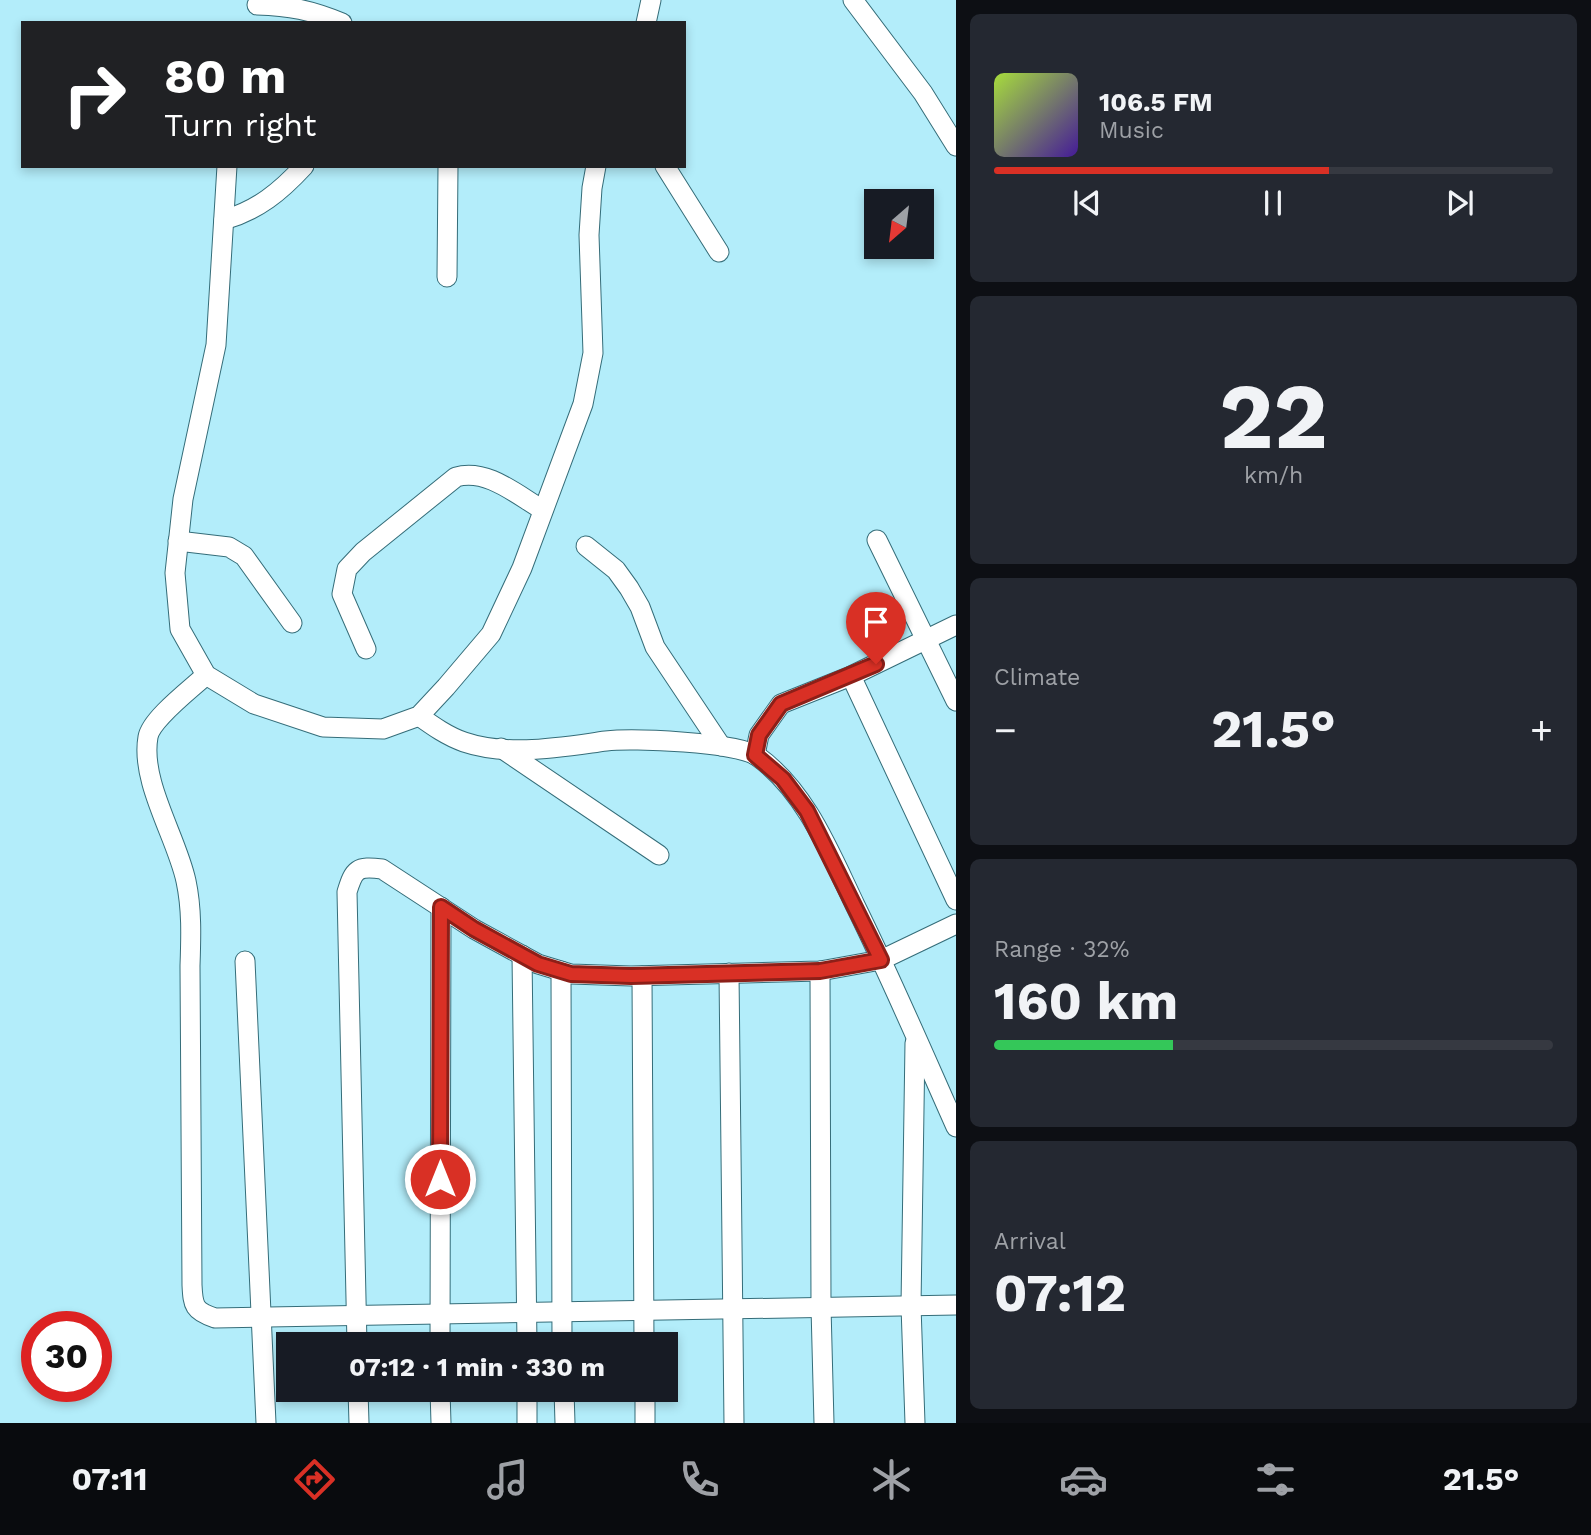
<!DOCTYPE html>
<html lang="en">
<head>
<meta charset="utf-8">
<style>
  body { margin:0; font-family:"Work Sans",sans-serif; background:#242831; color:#f1f3f6; height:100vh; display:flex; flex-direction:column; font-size:26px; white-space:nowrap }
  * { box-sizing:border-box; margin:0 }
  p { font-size:23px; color:#9ea1a6 }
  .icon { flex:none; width:38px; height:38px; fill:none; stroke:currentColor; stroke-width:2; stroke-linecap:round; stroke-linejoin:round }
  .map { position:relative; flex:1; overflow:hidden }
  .details { display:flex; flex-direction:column; gap:14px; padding:14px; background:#0d0f14; width:635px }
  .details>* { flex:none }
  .hud { position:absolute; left:21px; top:21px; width:665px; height:147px; border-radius:0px; box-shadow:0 4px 10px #0003; background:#202124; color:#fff; overflow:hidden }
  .needle { width:46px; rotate:208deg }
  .fabs { position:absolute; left:864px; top:189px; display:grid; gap:14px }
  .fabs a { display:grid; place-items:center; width:70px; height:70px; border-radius:0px; background:#171b24; box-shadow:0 4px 10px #0003; font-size:35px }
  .speed { position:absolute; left:21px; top:1311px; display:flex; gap:14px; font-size:35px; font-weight:700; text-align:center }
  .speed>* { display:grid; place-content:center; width:91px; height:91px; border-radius:50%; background:#171b24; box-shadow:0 4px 10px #0003; line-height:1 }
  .speed .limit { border:10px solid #d22; background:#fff; color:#111 }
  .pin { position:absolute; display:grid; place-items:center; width:60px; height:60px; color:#fff; margin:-72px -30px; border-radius:50% 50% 50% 0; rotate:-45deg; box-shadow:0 0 7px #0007 }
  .pin .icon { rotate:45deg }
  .me { position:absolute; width:77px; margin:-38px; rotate:0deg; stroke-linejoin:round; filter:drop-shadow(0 0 5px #0008) }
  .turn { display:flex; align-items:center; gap:24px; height:147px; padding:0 28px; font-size:32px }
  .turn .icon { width:91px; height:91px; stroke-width:2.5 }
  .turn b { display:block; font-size:49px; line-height:60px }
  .big { font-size:52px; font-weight:700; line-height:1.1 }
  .details .card { flex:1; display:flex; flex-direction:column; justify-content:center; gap:10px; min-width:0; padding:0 24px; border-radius:10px; background:#242831 }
  .details .dial { align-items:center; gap:0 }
  .dial b { font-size:91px; line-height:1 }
  .song { display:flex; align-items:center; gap:21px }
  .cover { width:84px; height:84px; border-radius:10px; background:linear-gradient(135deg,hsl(80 70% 55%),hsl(260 70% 35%)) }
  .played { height:7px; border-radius:4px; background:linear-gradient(90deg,#d93025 60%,#363941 60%) }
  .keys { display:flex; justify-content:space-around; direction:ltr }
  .heat { display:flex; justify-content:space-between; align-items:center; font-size:38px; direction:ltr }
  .charge { height:10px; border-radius:5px; background:linear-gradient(90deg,#34c759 32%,#363941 0) }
  .trip { position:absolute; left:276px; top:1332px; width:402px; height:70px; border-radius:0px; background:#171b24; box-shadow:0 4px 10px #0003; font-weight:700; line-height:70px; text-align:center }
  .dock { display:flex; height:112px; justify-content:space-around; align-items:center; background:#090b0e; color:#9ea1a6 }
  .dock .icon { width:49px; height:49px }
  .dock .active { color:#d93025 }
  .dock b { font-size:32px; color:#f1f3f6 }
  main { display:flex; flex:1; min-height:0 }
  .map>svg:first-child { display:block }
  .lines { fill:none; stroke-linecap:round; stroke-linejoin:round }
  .street-casing { stroke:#356d79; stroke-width:21 }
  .street { stroke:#fff; stroke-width:19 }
  .route-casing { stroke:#8d1f18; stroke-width:18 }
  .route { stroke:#d93025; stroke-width:12 }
</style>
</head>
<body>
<main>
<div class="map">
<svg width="956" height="1423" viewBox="0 0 956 1423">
  <rect width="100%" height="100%" fill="#b3edfa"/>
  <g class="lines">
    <g class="street-casing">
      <g id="street">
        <polyline points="853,0 923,93 956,146"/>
        <path d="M257,5C290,6 311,10 342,23"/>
        <polyline points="646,23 651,0"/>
        <polyline points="227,166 216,345 183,499 175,573 180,629 206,675 254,704 323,727 383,729 419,716 446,687 491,634 522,568 583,404 593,353 589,235 592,188 596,166"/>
        <polyline points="665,166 719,252"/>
        <path d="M224,220C258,210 280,192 304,166"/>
        <polyline points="447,277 448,166"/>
        <polyline points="877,540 956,701"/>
        <polyline points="178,541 229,547 244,556 292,623"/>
        <polyline points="586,546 616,570 629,588 640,607 655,647 721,746"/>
        <path d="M366,649L342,594L347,569L363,552L456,477C487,468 517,495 543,510"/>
        <path d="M206,675C191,689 151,719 148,737C140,782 177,838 186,881C192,909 191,937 190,966L192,1285C193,1306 194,1311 215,1318L956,1305"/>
        <polyline points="851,676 956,900"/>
        <path d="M419,716C433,726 447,736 464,742C508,757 561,747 606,741C632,738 738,742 757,756C806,791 830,853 855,905C891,978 923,1053 956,1127"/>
        <polyline points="501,748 659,855"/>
        <polyline points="755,755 759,735 781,704 851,676 956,625"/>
        <polyline points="522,955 527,1344"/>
        <polyline points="245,961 266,1423"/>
        <polyline points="561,971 562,1344"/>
        <polyline points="820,971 821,1307 824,1423"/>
        <polyline points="729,973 734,1423"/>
        <polyline points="642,976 644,1344"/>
        <polyline points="915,1043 911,1306 915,1423"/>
        <path d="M357,1344L347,892C354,869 357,866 382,869L474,929L538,964L571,974L631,976L820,971L881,960L956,924"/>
        <polyline points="440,1344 441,907"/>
        <polyline points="358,1390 359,1423"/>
        <polyline points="440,1390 441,1423"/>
        <polyline points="564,1390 565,1423"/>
        <polyline points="645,1390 645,1423"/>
        <polyline points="527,1423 527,1390"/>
      </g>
    </g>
    <use href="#street" class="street"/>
  </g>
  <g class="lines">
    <g class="route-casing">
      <polyline id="route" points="440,1179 441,907 474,929 538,964 571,974 631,976 820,971 881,960 807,811 783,779 755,755 759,735 781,704 876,664"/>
    </g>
    <use href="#route" class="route"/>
  </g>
</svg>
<div class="fabs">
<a><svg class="needle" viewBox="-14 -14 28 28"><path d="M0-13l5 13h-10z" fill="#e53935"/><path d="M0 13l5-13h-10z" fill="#9ea1a6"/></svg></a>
</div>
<div class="speed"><div class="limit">30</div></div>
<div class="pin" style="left:876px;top:664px;background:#d93025"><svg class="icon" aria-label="arrive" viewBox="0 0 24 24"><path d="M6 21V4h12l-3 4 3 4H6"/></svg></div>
<svg class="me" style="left:440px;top:1179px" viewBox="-20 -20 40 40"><circle r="17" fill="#d93025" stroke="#fff" stroke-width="3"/><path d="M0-11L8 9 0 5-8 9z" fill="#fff"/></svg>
<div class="trip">07:12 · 1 min · 330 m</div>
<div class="hud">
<div class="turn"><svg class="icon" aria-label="right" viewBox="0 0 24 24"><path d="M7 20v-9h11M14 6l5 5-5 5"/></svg><div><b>80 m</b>Turn right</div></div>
</div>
</div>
<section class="details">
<div class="card">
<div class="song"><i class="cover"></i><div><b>106.5 FM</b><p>Music</p></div></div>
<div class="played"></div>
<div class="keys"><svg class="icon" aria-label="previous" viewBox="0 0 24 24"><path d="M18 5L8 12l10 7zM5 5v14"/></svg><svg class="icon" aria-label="pause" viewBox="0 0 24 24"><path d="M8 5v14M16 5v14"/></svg><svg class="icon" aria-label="next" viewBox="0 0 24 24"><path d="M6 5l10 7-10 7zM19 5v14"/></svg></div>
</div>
<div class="card dial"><b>22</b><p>km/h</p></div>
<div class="card"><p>Climate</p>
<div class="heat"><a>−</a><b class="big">21.5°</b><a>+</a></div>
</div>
<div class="card"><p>Range · 32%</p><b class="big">160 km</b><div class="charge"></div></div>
<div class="card"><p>Arrival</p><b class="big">07:12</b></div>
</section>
</main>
<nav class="dock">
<b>07:11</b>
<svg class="icon active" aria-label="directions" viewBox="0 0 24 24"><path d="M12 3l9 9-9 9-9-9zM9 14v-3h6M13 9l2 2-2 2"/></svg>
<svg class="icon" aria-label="music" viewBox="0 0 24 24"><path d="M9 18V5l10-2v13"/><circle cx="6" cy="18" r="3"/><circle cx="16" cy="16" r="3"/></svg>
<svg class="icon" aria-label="phone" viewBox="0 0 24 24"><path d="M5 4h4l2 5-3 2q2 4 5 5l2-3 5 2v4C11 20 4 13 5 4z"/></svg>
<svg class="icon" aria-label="climate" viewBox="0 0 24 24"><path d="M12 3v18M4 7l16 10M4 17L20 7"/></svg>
<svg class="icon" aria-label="car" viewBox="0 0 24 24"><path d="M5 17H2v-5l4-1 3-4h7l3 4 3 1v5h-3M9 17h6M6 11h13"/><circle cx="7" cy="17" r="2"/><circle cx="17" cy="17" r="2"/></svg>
<svg class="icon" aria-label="filters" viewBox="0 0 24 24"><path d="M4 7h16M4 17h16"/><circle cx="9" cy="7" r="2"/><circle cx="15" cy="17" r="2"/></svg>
<b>21.5°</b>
</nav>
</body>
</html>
